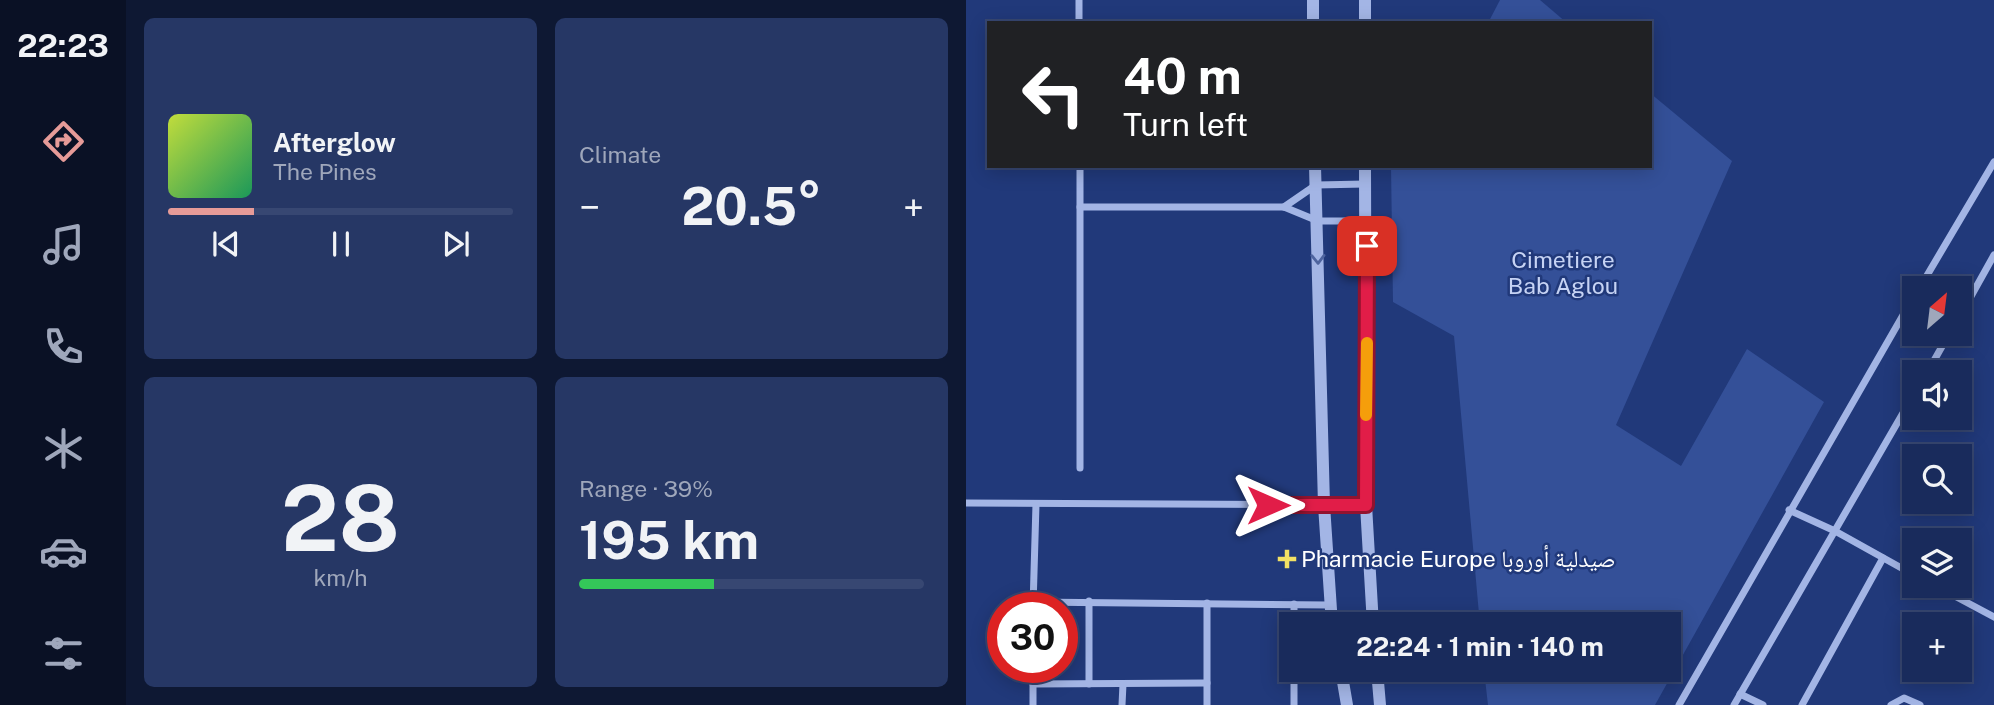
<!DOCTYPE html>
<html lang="en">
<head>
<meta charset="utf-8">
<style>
  body { margin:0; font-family:"Public Sans","Noto Naskh Arabic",sans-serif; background:#263765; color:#f1f3f6; height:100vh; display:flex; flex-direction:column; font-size:26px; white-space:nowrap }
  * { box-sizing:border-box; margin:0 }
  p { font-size:23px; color:#9fa7bb }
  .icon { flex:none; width:38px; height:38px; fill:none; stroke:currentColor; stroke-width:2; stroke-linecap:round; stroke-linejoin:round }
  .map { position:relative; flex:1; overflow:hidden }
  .sheet { display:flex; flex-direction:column; gap:18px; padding:18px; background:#0e1833; width:840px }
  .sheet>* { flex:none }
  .guide { position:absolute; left:21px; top:21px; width:665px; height:147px; border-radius:0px; box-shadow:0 4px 18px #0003,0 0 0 2px #374772; background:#202124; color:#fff; overflow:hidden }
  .needle { width:46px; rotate:28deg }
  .fabs { position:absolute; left:936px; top:276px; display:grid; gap:14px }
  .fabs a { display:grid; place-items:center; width:70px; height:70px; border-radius:0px; background:#192b5c; box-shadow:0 4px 18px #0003,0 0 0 2px #374772; font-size:35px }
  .speed { position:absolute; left:21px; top:592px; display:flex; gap:14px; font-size:35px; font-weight:700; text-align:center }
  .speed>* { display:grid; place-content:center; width:91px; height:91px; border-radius:50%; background:#192b5c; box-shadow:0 4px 18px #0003,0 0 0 2px #374772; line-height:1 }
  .speed .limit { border:10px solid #d22; background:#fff; color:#111 }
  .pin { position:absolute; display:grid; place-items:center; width:60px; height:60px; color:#fff; margin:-30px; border-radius:14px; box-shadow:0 4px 10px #0006 }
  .me { position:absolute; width:77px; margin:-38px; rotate:90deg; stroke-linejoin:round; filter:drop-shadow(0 0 5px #0008) }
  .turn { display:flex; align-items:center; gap:24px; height:147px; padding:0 21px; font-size:32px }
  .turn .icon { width:91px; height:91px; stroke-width:2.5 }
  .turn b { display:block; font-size:49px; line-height:60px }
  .big { font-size:52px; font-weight:700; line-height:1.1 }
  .sheet .card { flex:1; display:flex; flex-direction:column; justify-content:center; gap:10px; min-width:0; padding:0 24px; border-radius:10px; background:#263765 }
  .sheet .dial { align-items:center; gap:0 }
  .dial b { font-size:91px; line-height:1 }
  .song { display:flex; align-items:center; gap:21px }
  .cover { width:84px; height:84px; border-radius:10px; background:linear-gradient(135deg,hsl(70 70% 55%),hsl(150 70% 35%)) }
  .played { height:7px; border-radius:4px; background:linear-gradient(90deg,#e69b98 25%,#374772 25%) }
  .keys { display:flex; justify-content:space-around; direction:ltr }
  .heat { display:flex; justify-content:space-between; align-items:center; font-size:38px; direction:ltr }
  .charge { height:10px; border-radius:5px; background:linear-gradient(90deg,#34c759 39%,#374772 0) }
  .sheet .tiles { flex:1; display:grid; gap:18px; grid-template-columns:repeat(2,1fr) }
  .trip { position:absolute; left:313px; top:612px; width:402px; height:70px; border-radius:0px; background:#192b5c; box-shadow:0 4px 18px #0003,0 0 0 2px #374772; font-weight:700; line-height:70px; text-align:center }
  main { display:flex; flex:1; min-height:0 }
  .menu { display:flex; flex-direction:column; width:126px; justify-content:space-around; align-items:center; background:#0a1125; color:#9fa7bb }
  .menu .icon { width:49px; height:49px }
  .menu .current { color:#e69b98 }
  .menu b { font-size:32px; color:#f1f3f6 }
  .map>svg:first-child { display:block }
  .green { fill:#345098 }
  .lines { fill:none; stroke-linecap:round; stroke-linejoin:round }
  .minor { stroke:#a3b5e5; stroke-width:7 }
  .tertiary { stroke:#a3b5e5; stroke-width:12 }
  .oneway { stroke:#4e649f }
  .route-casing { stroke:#92132f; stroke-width:18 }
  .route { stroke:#e11d48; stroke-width:12 }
  .slow { stroke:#f59e0b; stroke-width:12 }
  .poi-dot { fill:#f2e164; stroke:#21397a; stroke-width:2.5 }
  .labels { text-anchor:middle; stroke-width:5; stroke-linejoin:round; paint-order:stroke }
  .park-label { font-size:23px; fill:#c6d3f4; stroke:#21397a }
  .poi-label { font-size:23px; fill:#fff; stroke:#21397a; text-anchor:start }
</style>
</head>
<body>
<main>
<nav class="menu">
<b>22:23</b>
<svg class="icon current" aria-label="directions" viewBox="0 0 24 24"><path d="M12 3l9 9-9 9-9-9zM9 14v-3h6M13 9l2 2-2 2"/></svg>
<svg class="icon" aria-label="music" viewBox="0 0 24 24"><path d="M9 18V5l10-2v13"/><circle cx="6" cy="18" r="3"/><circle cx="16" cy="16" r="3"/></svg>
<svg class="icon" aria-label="phone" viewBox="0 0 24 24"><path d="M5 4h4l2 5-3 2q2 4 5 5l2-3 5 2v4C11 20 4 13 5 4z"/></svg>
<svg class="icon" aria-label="climate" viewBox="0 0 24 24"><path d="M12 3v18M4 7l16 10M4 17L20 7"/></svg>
<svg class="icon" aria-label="car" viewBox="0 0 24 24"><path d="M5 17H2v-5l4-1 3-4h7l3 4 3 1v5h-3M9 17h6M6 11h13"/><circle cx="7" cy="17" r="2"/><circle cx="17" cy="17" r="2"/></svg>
<svg class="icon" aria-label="filters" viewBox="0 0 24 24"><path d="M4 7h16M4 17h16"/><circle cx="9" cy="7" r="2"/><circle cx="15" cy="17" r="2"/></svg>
</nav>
<section class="sheet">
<div class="tiles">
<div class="card">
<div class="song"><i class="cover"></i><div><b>Afterglow</b><p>The Pines</p></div></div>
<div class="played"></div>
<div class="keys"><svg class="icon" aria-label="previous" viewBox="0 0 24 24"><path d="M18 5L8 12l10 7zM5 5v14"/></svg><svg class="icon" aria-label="pause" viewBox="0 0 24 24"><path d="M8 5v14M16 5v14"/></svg><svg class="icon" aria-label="next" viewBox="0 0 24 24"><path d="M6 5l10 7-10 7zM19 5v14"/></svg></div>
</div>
<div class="card"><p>Climate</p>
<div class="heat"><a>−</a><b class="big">20.5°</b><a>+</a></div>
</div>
<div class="card dial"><b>28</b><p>km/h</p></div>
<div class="card"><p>Range · 39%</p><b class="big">195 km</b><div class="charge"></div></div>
</div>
</section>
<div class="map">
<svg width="1028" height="705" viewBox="0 0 1028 705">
  <rect width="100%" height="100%" fill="#21397a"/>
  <g class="green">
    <polygon points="534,0 574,0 601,23 522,23"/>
    <polygon points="684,93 766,161 650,425 715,466 781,349 858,402 689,705 522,705 518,670 704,670 704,625 514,625 488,336 427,302 425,166 684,166"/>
  </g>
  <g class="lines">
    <g class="minor">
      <polyline points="113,0 113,23"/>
      <polyline points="114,166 114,468"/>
      <polyline points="114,207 318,207 352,221 401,221"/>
      <polyline points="318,207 350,185 399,184"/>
      <polyline points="953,289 1028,162"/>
      <polyline points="994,316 1028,255"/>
      <polyline points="961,373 983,334"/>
      <polyline points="0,503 400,505"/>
      <polyline points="823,510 869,531 948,575"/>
      <polyline points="970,586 1028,617"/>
      <polyline points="123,601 123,684"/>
      <polyline points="67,602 363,605"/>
      <polyline points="67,607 70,504"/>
      <polyline points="328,625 328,604"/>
      <polyline points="67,684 241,683"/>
      <polyline points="774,694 797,705"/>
      <polyline points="67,705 67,667"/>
      <polyline points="156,705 157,684"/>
      <polyline points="241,705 241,603"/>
      <polyline points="328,705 328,670"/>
      <polyline points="713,705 948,296"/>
      <polyline points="768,705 948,394"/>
      <polyline points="836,705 917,558"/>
      <polyline points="925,705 938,698 954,705"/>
    </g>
    <g class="tertiary">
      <polyline points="399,0 399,23"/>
      <polyline points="347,23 347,0"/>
      <polyline points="349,166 358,505 366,625"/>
      <polyline points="399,166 400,505 407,625"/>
      <polyline points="375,670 381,705"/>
      <polyline points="411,670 414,705"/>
    </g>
  </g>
  <defs><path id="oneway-chevron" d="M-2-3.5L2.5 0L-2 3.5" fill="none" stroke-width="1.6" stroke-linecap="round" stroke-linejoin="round" transform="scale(1.75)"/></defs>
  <use class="oneway" href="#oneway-chevron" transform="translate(352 259) rotate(89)"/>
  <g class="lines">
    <g class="route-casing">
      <polyline id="route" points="302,505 400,505 401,246"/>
    </g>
    <use href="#route" class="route"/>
    <polyline class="slow" points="400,415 401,343"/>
  </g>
  <path class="poi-dot" d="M317.5 548.5h7v7h7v7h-7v7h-7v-7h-7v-7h7z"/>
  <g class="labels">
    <g class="park-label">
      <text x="597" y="268">Cimetiere<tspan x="597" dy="26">Bab Aglou</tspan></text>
    </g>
    <g class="poi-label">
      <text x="335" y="567">Pharmacie Europe صيدلية أوروبا</text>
    </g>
  </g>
</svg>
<div class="fabs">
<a><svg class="needle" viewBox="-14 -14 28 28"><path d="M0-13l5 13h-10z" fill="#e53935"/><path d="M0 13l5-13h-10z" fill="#9fa7bb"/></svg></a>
<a><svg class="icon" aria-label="sound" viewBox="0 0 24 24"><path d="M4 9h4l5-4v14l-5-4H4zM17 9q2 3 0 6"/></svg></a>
<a><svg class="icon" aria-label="search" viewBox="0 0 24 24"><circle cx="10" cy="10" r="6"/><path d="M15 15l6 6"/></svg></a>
<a><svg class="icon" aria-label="layers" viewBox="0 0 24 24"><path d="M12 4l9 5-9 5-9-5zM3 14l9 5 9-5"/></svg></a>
<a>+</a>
</div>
<div class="speed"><div class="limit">30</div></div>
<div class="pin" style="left:401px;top:246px;background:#d93025"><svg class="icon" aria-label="arrive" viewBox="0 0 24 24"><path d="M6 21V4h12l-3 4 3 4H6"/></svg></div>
<svg class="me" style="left:302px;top:505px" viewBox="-20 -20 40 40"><path d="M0-17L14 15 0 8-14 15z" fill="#e11d48" stroke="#fff" stroke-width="4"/></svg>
<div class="trip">22:24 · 1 min · 140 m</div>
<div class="guide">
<div class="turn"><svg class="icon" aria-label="left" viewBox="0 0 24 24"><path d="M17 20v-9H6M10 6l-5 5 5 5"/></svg><div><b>40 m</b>Turn left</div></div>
</div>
</div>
</main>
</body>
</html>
